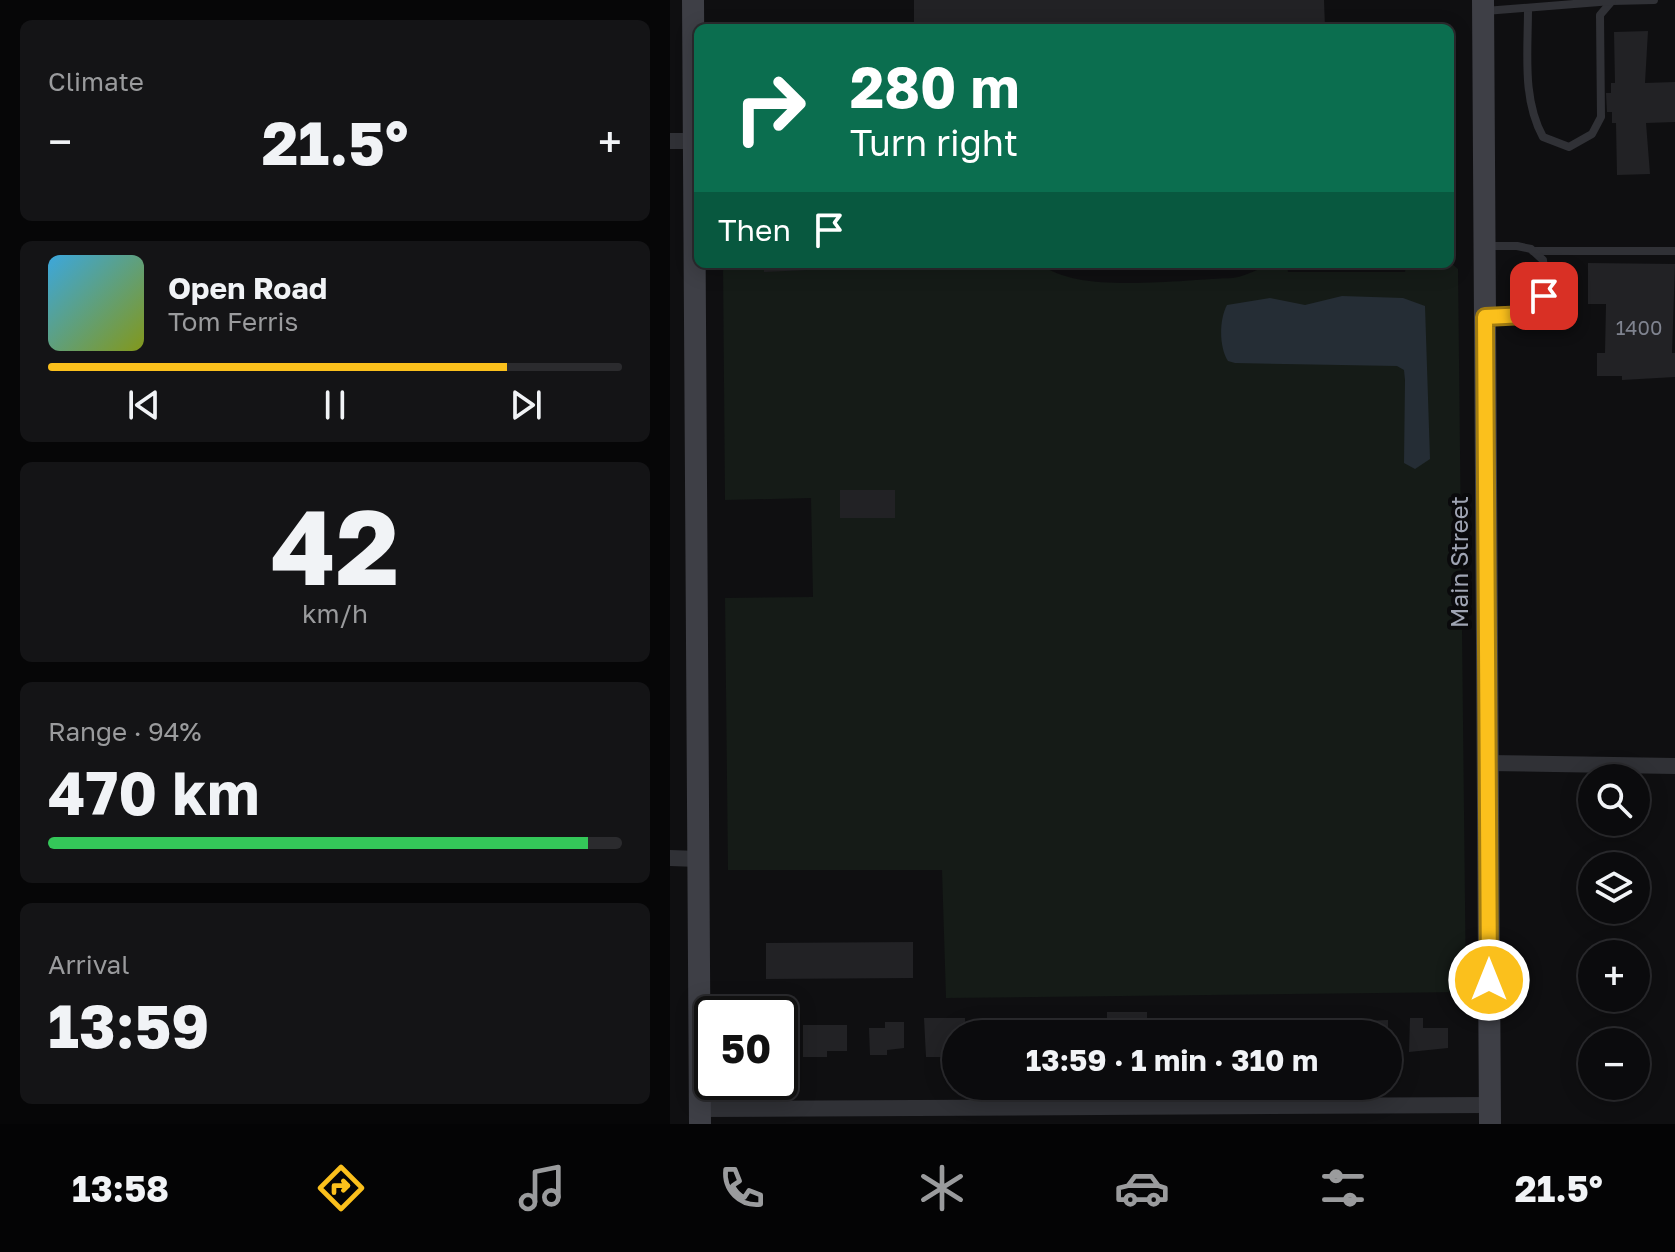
<!DOCTYPE html>
<html lang="en">
<head>
<meta charset="utf-8">
<style>
  body { margin:0; font-family:"Golos Text",sans-serif; background:#141416; color:#f1f3f6; height:100vh; display:flex; flex-direction:column; font-size:30px; white-space:nowrap }
  * { box-sizing:border-box; margin:0 }
  p { font-size:26px; color:#9a9b9d }
  .icon { flex:none; width:44px; height:44px; fill:none; stroke:currentColor; stroke-width:2; stroke-linecap:round; stroke-linejoin:round }
  .map { position:relative; flex:1; overflow:hidden }
  .sheet { display:flex; flex-direction:column; gap:20px; padding:20px; background:#060607; width:670px }
  .sheet>* { flex:none }
  .guide { position:absolute; left:24px; top:24px; width:760px; height:244px; border-radius:12px; box-shadow:0 4px 20px #0003,0 0 0 2px #2b2b2e; background:#0b6e4f; color:#fff; overflow:hidden }
  .buttons { position:absolute; left:908px; top:764px; display:grid; gap:16px }
  .buttons a { display:grid; place-items:center; width:72px; height:72px; border-radius:50%; background:#0b0b0d; box-shadow:0 4px 20px #0003,0 0 0 2px #2b2b2e; font-size:40px }
  .speed { position:absolute; left:24px; top:996px; display:flex; gap:16px; font-size:40px; font-weight:700; text-align:center }
  .speed>* { display:grid; place-content:center; width:104px; height:104px; border-radius:50%; background:#0b0b0d; box-shadow:0 4px 20px #0003,0 0 0 2px #2b2b2e; line-height:1 }
  .speed .limit { border:4px solid #111; border-radius:12px; background:#fff; color:#111 }
  .pin { position:absolute; display:grid; place-items:center; width:68px; height:68px; color:#fff; margin:-34px; border-radius:16px; box-shadow:0 4px 12px #0006 }
  .me { position:absolute; width:88px; margin:-44px; rotate:0deg; stroke-linejoin:round; filter:drop-shadow(0 0 6px #0008) }
  .turn { display:flex; align-items:center; gap:28px; height:168px; padding:0 24px; font-size:36px }
  .turn .icon { width:104px; height:104px; stroke-width:2.5 }
  .turn b { display:block; font-size:56px; line-height:68px }
  .then { display:flex; align-items:center; height:76px; padding:0 24px; background:#0003; gap:16px; font-size:30px }
  .big { font-size:60px; font-weight:700; line-height:1.1 }
  .sheet .tile { flex:1; display:flex; flex-direction:column; justify-content:center; gap:12px; min-width:0; padding:0 28px; border-radius:12px; background:#141416 }
  .sheet .dial { align-items:center; gap:0 }
  .dial b { font-size:104px; line-height:1 }
  .song { display:flex; align-items:center; gap:24px }
  .cover { width:96px; height:96px; border-radius:12px; background:linear-gradient(135deg,hsl(200 70% 55%),hsl(70 70% 35%)) }
  .played { height:8px; border-radius:4px; background:linear-gradient(90deg,#fbc01c 80%,#2b2b2e 80%) }
  .keys { display:flex; justify-content:space-around; direction:ltr }
  .heat { display:flex; justify-content:space-between; align-items:center; font-size:44px; direction:ltr }
  .charge { height:12px; border-radius:6px; background:linear-gradient(90deg,#34c759 94%,#2b2b2e 0) }
  .trip { position:absolute; left:272px; top:1020px; width:460px; height:80px; border-radius:40px; background:#0b0b0d; box-shadow:0 4px 20px #0003,0 0 0 2px #2b2b2e; font-weight:700; line-height:80px; text-align:center }
  .menu { display:flex; height:128px; justify-content:space-around; align-items:center; background:#040405; color:#9a9b9d }
  .menu .icon { width:56px; height:56px }
  .menu .selected { color:#fbc01c }
  .menu b { font-size:36px; color:#f1f3f6 }
  main { display:flex; flex:1; min-height:0 }
  .map>svg:first-child { display:block }
  .green { fill:#151b17 }
  .water { fill:#252d35 }
  .building { fill:#222225 }
  .lines { fill:none; stroke-linecap:round; stroke-linejoin:round }
  .lane { stroke:#303136; stroke-width:8 }
  .street { stroke:#303136; stroke-width:16 }
  .secondary { stroke:#3e3f46; stroke-width:22 }
  .route-casing { stroke:#a37d12; stroke-width:20 }
  .route { stroke:#fbc01c; stroke-width:14 }
  .labels { text-anchor:middle; stroke-width:8; stroke-linejoin:round; paint-order:stroke }
  .number-label { font-size:20px; fill:#7f838f }
  .street-label { font-size:24px; fill:#9fa4b3; stroke:#0a0a0c }
</style>
</head>
<body>
<main>
<section class="sheet">
<div class="tile"><p>Climate</p>
<div class="heat"><a>−</a><b class="big">21.5°</b><a>+</a></div>
</div>
<div class="tile">
<div class="song"><i class="cover"></i><div><b>Open Road</b><p>Tom Ferris</p></div></div>
<div class="played"></div>
<div class="keys"><svg class="icon" aria-label="previous" viewBox="0 0 24 24"><path d="M18 5L8 12l10 7zM5 5v14"/></svg><svg class="icon" aria-label="pause" viewBox="0 0 24 24"><path d="M8 5v14M16 5v14"/></svg><svg class="icon" aria-label="next" viewBox="0 0 24 24"><path d="M6 5l10 7-10 7zM19 5v14"/></svg></div>
</div>
<div class="tile dial"><b>42</b><p>km/h</p></div>
<div class="tile"><p>Range · 94%</p><b class="big">470 km</b><div class="charge"></div></div>
<div class="tile"><p>Arrival</p><b class="big">13:59</b></div>
</section>
<div class="map">
<svg width="1005" height="1124" viewBox="0 0 1005 1124">
  <rect width="100%" height="100%" fill="#0f0f11"/>
  <path class="green" d="M780,262L788,269L796,992L276,998L272,870H58L55,598L143,597L141,498L55,500L53,264H371C407,295 514,279 563,278C586,274 589,264 617,264L618,272H735L736,264Z"/>
  <path class="water" d="M672,296L733,298L755,306L760,459L745,469L734,463L735,380L734,370L727,366L565,363L558,361C549,347 549,320 557,305L600,298L635,305Z"/>
  <g class="building">
    <polygon points="244,0 654,0 655,28 244,28"/>
    <polygon points="978,31 975,83 1005,82 1005,122 976,123 980,174 947,175 946,123 942,123 942,112 937,112 936,93 941,93 941,83 945,83 944,32"/>
    <polygon points="918,263 1005,264 1002,353 1005,353 1005,377 952,380 952,376 927,376 927,353 935,353 936,304 918,304"/>
    <polygon points="94,264 136,264 137,270 94,272"/>
    <rect x="170" y="490" width="55" height="28"/>
    <polygon points="243,942 243,978 96,979 96,943"/>
    <rect x="437" y="1012" width="40" height="22"/>
    <polygon points="254,1018 295,1018 295,1034 276,1039 276,1057 256,1057"/>
    <polygon points="322,1018 357,1018 357,1034 321,1034"/>
    <polygon points="740,1018 753,1018 753,1028 778,1028 778,1048 739,1052"/>
    <polygon points="644,1020 659,1021 658,1034 643,1034"/>
    <polygon points="718,1020 718,1034 693,1034 693,1021"/>
    <polygon points="215,1022 234,1022 234,1048 217,1050 217,1055 200,1055 199,1028 215,1028"/>
    <rect x="375" y="1024" width="45" height="10"/>
    <polygon points="133,1025 177,1025 177,1051 157,1051 157,1057 133,1057"/>
  </g>
  <g class="lines">
    <g class="lane">
      <path d="M858,9C858,52 852,99 873,137L899,147L922,134L931,117L930,15L942,1L984,0"/>
      <polyline points="815,11 942,1"/>
      <polyline points="863,251 1005,251"/>
      <path d="M815,317L856,315C877,300 876,284 873,260L861,249L847,246H815"/>
    </g>
    <g class="street">
      <polyline points="0,141 25,141"/>
      <polyline points="817,763 1005,766"/>
      <polyline points="0,858 28,859"/>
      <polyline points="30,1109 820,1105"/>
    </g>
    <g class="secondary">
      <polyline points="23,0 30,1124"/>
      <polyline points="813,0 820,1124"/>
    </g>
  </g>
  <g class="lines">
    <g class="route-casing">
      <polyline id="route" points="819,980 815,317 856,315 874,296"/>
    </g>
    <use href="#route" class="route"/>
  </g>
  <g class="labels">
    <g class="number-label">
      <text x="969" y="335">1400</text>
    </g>
    <g class="street-label">
      <text transform="translate(790 562) rotate(-90)" y="8">Main Street</text>
    </g>
  </g>
</svg>
<div class="buttons">
<a><svg class="icon" aria-label="search" viewBox="0 0 24 24"><circle cx="10" cy="10" r="6"/><path d="M15 15l6 6"/></svg></a>
<a><svg class="icon" aria-label="layers" viewBox="0 0 24 24"><path d="M12 4l9 5-9 5-9-5zM3 14l9 5 9-5"/></svg></a>
<a>+</a>
<a>−</a>
</div>
<div class="speed"><div class="limit">50</div></div>
<div class="pin" style="left:874px;top:296px;background:#d93025"><svg class="icon" aria-label="arrive" viewBox="0 0 24 24"><path d="M6 21V4h12l-3 4 3 4H6"/></svg></div>
<svg class="me" style="left:819px;top:980px" viewBox="-20 -20 40 40"><circle r="17" fill="#fbc01c" stroke="#fff" stroke-width="3"/><path d="M0-11L8 9 0 5-8 9z" fill="#fff"/></svg>
<div class="trip">13:59 · 1 min · 310 m</div>
<div class="guide">
<div class="turn"><svg class="icon" aria-label="right" viewBox="0 0 24 24"><path d="M7 20v-9h11M14 6l5 5-5 5"/></svg><div><b>280 m</b>Turn right</div></div>
<div class="then">Then<svg class="icon" aria-label="arrive" viewBox="0 0 24 24"><path d="M6 21V4h12l-3 4 3 4H6"/></svg></div>
</div>
</div>
</main>
<nav class="menu">
<b>13:58</b>
<svg class="icon selected" aria-label="directions" viewBox="0 0 24 24"><path d="M12 3l9 9-9 9-9-9zM9 14v-3h6M13 9l2 2-2 2"/></svg>
<svg class="icon" aria-label="music" viewBox="0 0 24 24"><path d="M9 18V5l10-2v13"/><circle cx="6" cy="18" r="3"/><circle cx="16" cy="16" r="3"/></svg>
<svg class="icon" aria-label="phone" viewBox="0 0 24 24"><path d="M5 4h4l2 5-3 2q2 4 5 5l2-3 5 2v4C11 20 4 13 5 4z"/></svg>
<svg class="icon" aria-label="climate" viewBox="0 0 24 24"><path d="M12 3v18M4 7l16 10M4 17L20 7"/></svg>
<svg class="icon" aria-label="car" viewBox="0 0 24 24"><path d="M5 17H2v-5l4-1 3-4h7l3 4 3 1v5h-3M9 17h6M6 11h13"/><circle cx="7" cy="17" r="2"/><circle cx="17" cy="17" r="2"/></svg>
<svg class="icon" aria-label="filters" viewBox="0 0 24 24"><path d="M4 7h16M4 17h16"/><circle cx="9" cy="7" r="2"/><circle cx="15" cy="17" r="2"/></svg>
<b>21.5°</b>
</nav>
</body>
</html>
